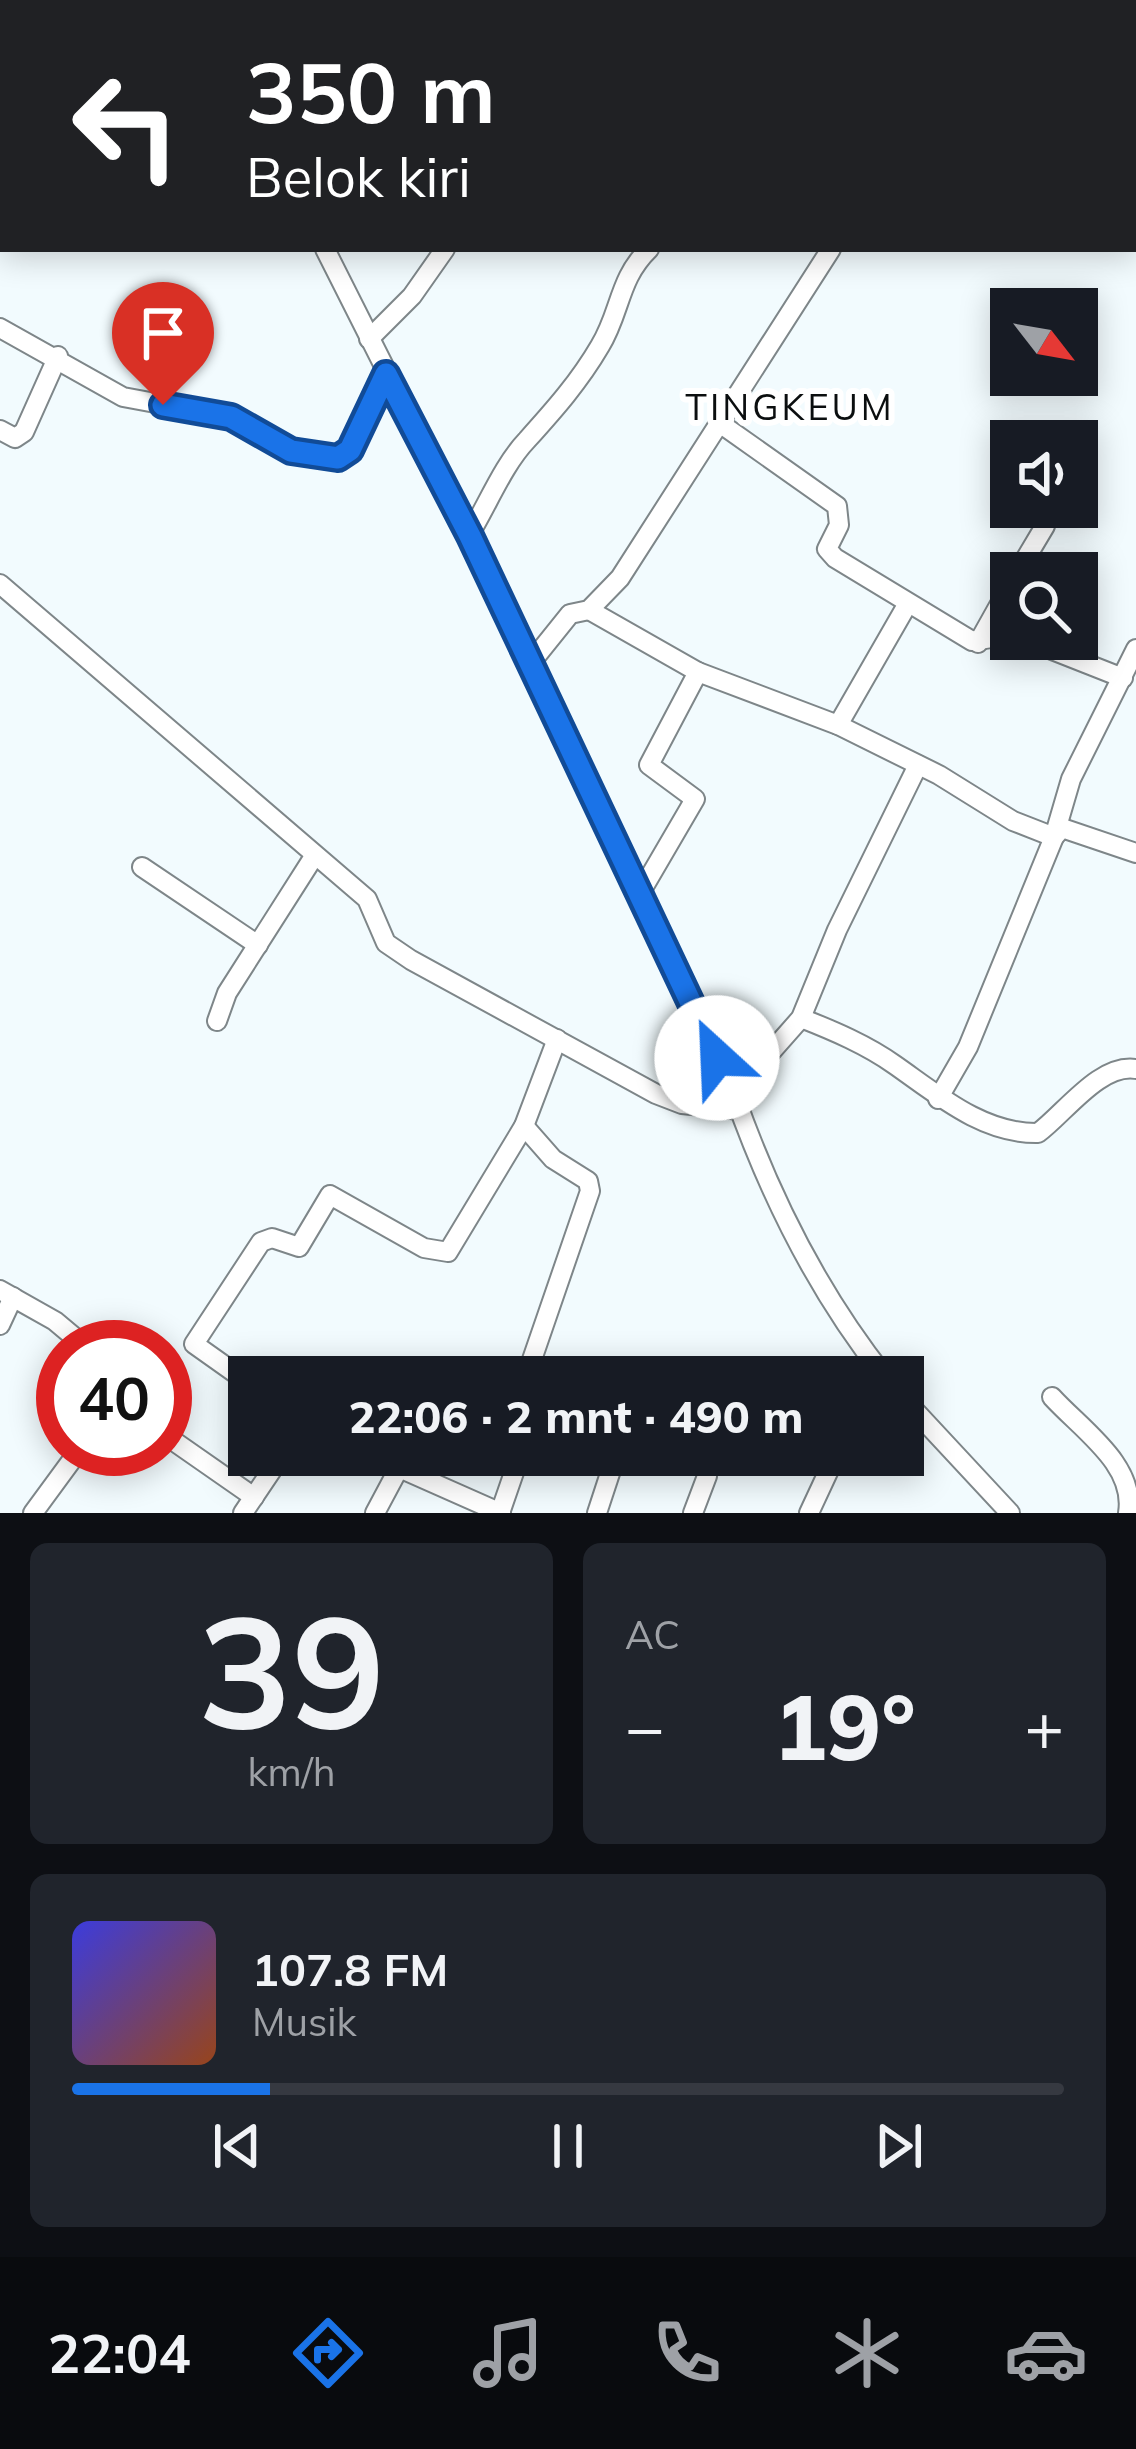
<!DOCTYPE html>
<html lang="id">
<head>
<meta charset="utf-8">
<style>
  body { margin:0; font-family:Mulish,sans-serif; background:#20242c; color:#f1f3f6; height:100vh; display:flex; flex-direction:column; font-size:45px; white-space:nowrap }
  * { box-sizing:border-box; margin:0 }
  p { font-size:39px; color:#9ea1a6 }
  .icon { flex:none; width:66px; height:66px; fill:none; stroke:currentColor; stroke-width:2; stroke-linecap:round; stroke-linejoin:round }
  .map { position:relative; height:1513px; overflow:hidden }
  .side { display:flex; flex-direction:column; gap:30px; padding:30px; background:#0d0f14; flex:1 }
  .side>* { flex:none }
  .guide { position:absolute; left:0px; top:0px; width:1137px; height:252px; box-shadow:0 6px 30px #0003; background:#202124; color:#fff; overflow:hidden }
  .needle { width:78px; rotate:121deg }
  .controls { position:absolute; left:990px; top:288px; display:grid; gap:24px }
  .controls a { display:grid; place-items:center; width:108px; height:108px; border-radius:0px; background:#171b24; box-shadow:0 6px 30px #0003; font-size:60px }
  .speed { position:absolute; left:36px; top:1320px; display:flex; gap:24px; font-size:60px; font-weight:700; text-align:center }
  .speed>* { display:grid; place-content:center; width:156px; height:156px; border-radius:50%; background:#171b24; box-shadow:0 6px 30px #0003; line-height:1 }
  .speed .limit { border:18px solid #d22; background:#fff; color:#111 }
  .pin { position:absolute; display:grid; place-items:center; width:102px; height:102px; color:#fff; margin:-123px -51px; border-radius:50% 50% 50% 0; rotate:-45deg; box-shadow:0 0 12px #0007 }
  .pin .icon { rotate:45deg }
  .me { position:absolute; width:132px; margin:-66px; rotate:335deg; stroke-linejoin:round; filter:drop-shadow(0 0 9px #0008) }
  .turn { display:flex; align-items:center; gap:42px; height:252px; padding:0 48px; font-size:54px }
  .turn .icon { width:156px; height:156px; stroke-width:2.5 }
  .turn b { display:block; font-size:84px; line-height:102px }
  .big { font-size:90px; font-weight:800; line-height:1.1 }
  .side .card { flex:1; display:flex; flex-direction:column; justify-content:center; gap:18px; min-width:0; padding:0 42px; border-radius:18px; background:#20242c }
  .side .dial { align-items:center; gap:0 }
  .dial b { font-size:156px; line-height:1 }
  .song { display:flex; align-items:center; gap:36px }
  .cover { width:144px; height:144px; border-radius:18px; background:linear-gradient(135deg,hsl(240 70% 55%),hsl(20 70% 35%)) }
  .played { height:12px; border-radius:6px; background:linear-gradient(90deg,#1a73e8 20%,#363941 20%) }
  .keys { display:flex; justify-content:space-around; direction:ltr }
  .heat { display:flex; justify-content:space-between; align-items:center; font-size:66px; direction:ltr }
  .side .tiles { flex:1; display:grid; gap:30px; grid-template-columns:1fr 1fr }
  .card:last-child { grid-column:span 2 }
  .trip { position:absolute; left:228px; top:1356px; width:696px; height:120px; border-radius:0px; background:#171b24; box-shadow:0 6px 30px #0003; font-weight:800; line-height:120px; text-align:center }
  .tab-bar { display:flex; height:192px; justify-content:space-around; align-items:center; background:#090b0e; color:#9ea1a6 }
  .tab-bar .icon { width:84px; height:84px }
  .tab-bar .selected { color:#1a73e8 }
  .tab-bar b { font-size:54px; color:#f1f3f6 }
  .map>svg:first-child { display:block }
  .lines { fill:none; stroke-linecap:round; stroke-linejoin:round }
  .minor-casing { stroke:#7e8689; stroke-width:22 }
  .minor { stroke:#fff; stroke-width:18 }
  .route-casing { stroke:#114b97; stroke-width:30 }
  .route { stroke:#1a73e8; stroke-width:21 }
  .labels { text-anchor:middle; stroke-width:12; stroke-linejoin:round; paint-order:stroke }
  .quarter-label { font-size:36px; letter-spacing:3px; fill:#0b0e0f; stroke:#fff }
</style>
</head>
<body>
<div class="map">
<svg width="1136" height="1513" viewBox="0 0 1136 1513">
  <rect width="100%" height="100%" fill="#f2fbfe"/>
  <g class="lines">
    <g class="minor-casing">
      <g id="minor">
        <polyline points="208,0 209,3"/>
        <polyline points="614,0 614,3"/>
        <polyline points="18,3 19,0"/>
        <polyline points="1075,3 1077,0"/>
        <polyline points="0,32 3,27"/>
        <polyline points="0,172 3,174"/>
        <polyline points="0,194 3,188"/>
        <path d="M325,249L469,535L734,1094C769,1194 819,1294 885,1377"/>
        <polyline points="0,328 123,397 231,417 313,458 337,458 350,450 385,375"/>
        <polyline points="369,339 412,296 445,249"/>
        <polyline points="721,424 837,506 839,525 827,549 835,558 972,641 1011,635"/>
        <polyline points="0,430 15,438 24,432 58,356"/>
        <path d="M469,535C487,506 503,465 527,440C554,410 579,382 600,346C621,312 618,279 649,249"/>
        <polyline points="1017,573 1045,526 1040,507"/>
        <polyline points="0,584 367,899 386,943 411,960 656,1094 682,1104 740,1110"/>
        <polyline points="589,610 698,672 838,725 939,775 1013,821 1054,837 1062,828 1136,853"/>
        <polyline points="1024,639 1123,678"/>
        <polyline points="978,643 1011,584"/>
        <polyline points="529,665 570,614 589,610 620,578 831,249"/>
        <polyline points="838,725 907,605"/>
        <polyline points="142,867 258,945"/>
        <polyline points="639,895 695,799 649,765 698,672"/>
        <path d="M801,1018C834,1031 867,1045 895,1065C938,1095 983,1134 1038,1133C1065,1113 1100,1063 1136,1069"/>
        <polyline points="217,1021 227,993 313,858"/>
        <polyline points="734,1094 801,1018 837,930 918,765"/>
        <polyline points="938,1099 968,1047 1054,837 1071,779 1136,649"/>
        <polyline points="524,1126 553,1159 588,1181 590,1191 526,1377"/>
        <polyline points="0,1290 55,1321 86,1347"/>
        <polyline points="0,1325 13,1297"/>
        <polyline points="460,1370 477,1377"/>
        <polyline points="249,1383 194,1344 261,1242 272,1238 299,1247 330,1195 424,1248 448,1252 524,1126 557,1039"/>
        <path d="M1052,1397C1082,1430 1136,1465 1128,1513"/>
        <polyline points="903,1398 1010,1513"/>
        <polyline points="165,1435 254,1497"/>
        <polyline points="370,1455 501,1513"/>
        <polyline points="33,1513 80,1449"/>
        <polyline points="243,1513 282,1455"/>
        <polyline points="375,1513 399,1468"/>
        <polyline points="500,1513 520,1455"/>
        <polyline points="597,1513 616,1455"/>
        <polyline points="693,1513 707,1476"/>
        <polyline points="809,1513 836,1455"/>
      </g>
    </g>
    <use href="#minor" class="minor"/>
  </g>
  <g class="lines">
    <g class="route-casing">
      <polyline id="route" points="163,405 231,417 291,451 338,458 350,450 386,374 470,536 717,1058"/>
    </g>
    <use href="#route" class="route"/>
  </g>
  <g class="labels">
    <g class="quarter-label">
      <text x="790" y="420">TINGKEUM</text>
    </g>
  </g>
</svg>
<div class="controls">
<a><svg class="needle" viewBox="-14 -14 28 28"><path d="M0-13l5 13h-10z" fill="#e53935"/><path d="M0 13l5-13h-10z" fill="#9ea1a6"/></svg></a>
<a><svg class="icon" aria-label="sound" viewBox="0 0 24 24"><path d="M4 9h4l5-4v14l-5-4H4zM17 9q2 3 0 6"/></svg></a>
<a><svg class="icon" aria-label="search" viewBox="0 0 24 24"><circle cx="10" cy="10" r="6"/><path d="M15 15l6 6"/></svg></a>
</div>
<div class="speed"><div class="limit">40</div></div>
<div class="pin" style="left:163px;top:405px;background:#d93025"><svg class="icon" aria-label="arrive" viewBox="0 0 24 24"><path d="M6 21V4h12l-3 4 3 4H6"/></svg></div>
<svg class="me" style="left:717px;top:1058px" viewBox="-20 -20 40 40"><circle r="19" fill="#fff"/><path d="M0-13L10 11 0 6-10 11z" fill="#1a73e8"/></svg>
<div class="trip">22:06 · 2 mnt · 490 m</div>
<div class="guide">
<div class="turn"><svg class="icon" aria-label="left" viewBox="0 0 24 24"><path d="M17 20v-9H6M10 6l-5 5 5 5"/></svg><div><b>350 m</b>Belok kiri</div></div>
</div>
</div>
<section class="side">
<div class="tiles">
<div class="card dial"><b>39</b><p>km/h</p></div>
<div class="card"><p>AC</p>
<div class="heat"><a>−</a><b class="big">19°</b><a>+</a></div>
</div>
<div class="card">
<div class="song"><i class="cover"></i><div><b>107.8 FM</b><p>Musik</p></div></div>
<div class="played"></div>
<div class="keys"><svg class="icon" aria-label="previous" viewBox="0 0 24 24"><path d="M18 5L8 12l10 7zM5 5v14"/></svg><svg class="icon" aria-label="pause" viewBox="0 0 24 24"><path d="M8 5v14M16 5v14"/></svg><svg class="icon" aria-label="next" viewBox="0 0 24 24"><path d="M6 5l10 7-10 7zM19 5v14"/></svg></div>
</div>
</div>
</section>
<nav class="tab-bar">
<b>22:04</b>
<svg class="icon selected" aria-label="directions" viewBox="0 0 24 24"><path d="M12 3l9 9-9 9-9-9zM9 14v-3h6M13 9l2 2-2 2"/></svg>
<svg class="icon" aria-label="music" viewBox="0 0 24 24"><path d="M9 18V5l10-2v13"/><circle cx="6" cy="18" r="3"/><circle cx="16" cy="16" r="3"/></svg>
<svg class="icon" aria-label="phone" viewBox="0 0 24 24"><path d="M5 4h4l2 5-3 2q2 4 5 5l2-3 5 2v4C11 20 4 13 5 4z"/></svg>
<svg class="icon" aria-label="climate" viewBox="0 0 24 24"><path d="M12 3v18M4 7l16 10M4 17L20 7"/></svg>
<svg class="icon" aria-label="car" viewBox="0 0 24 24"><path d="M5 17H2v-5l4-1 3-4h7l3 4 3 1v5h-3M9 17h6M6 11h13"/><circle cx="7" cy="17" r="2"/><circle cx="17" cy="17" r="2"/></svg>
</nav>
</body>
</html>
